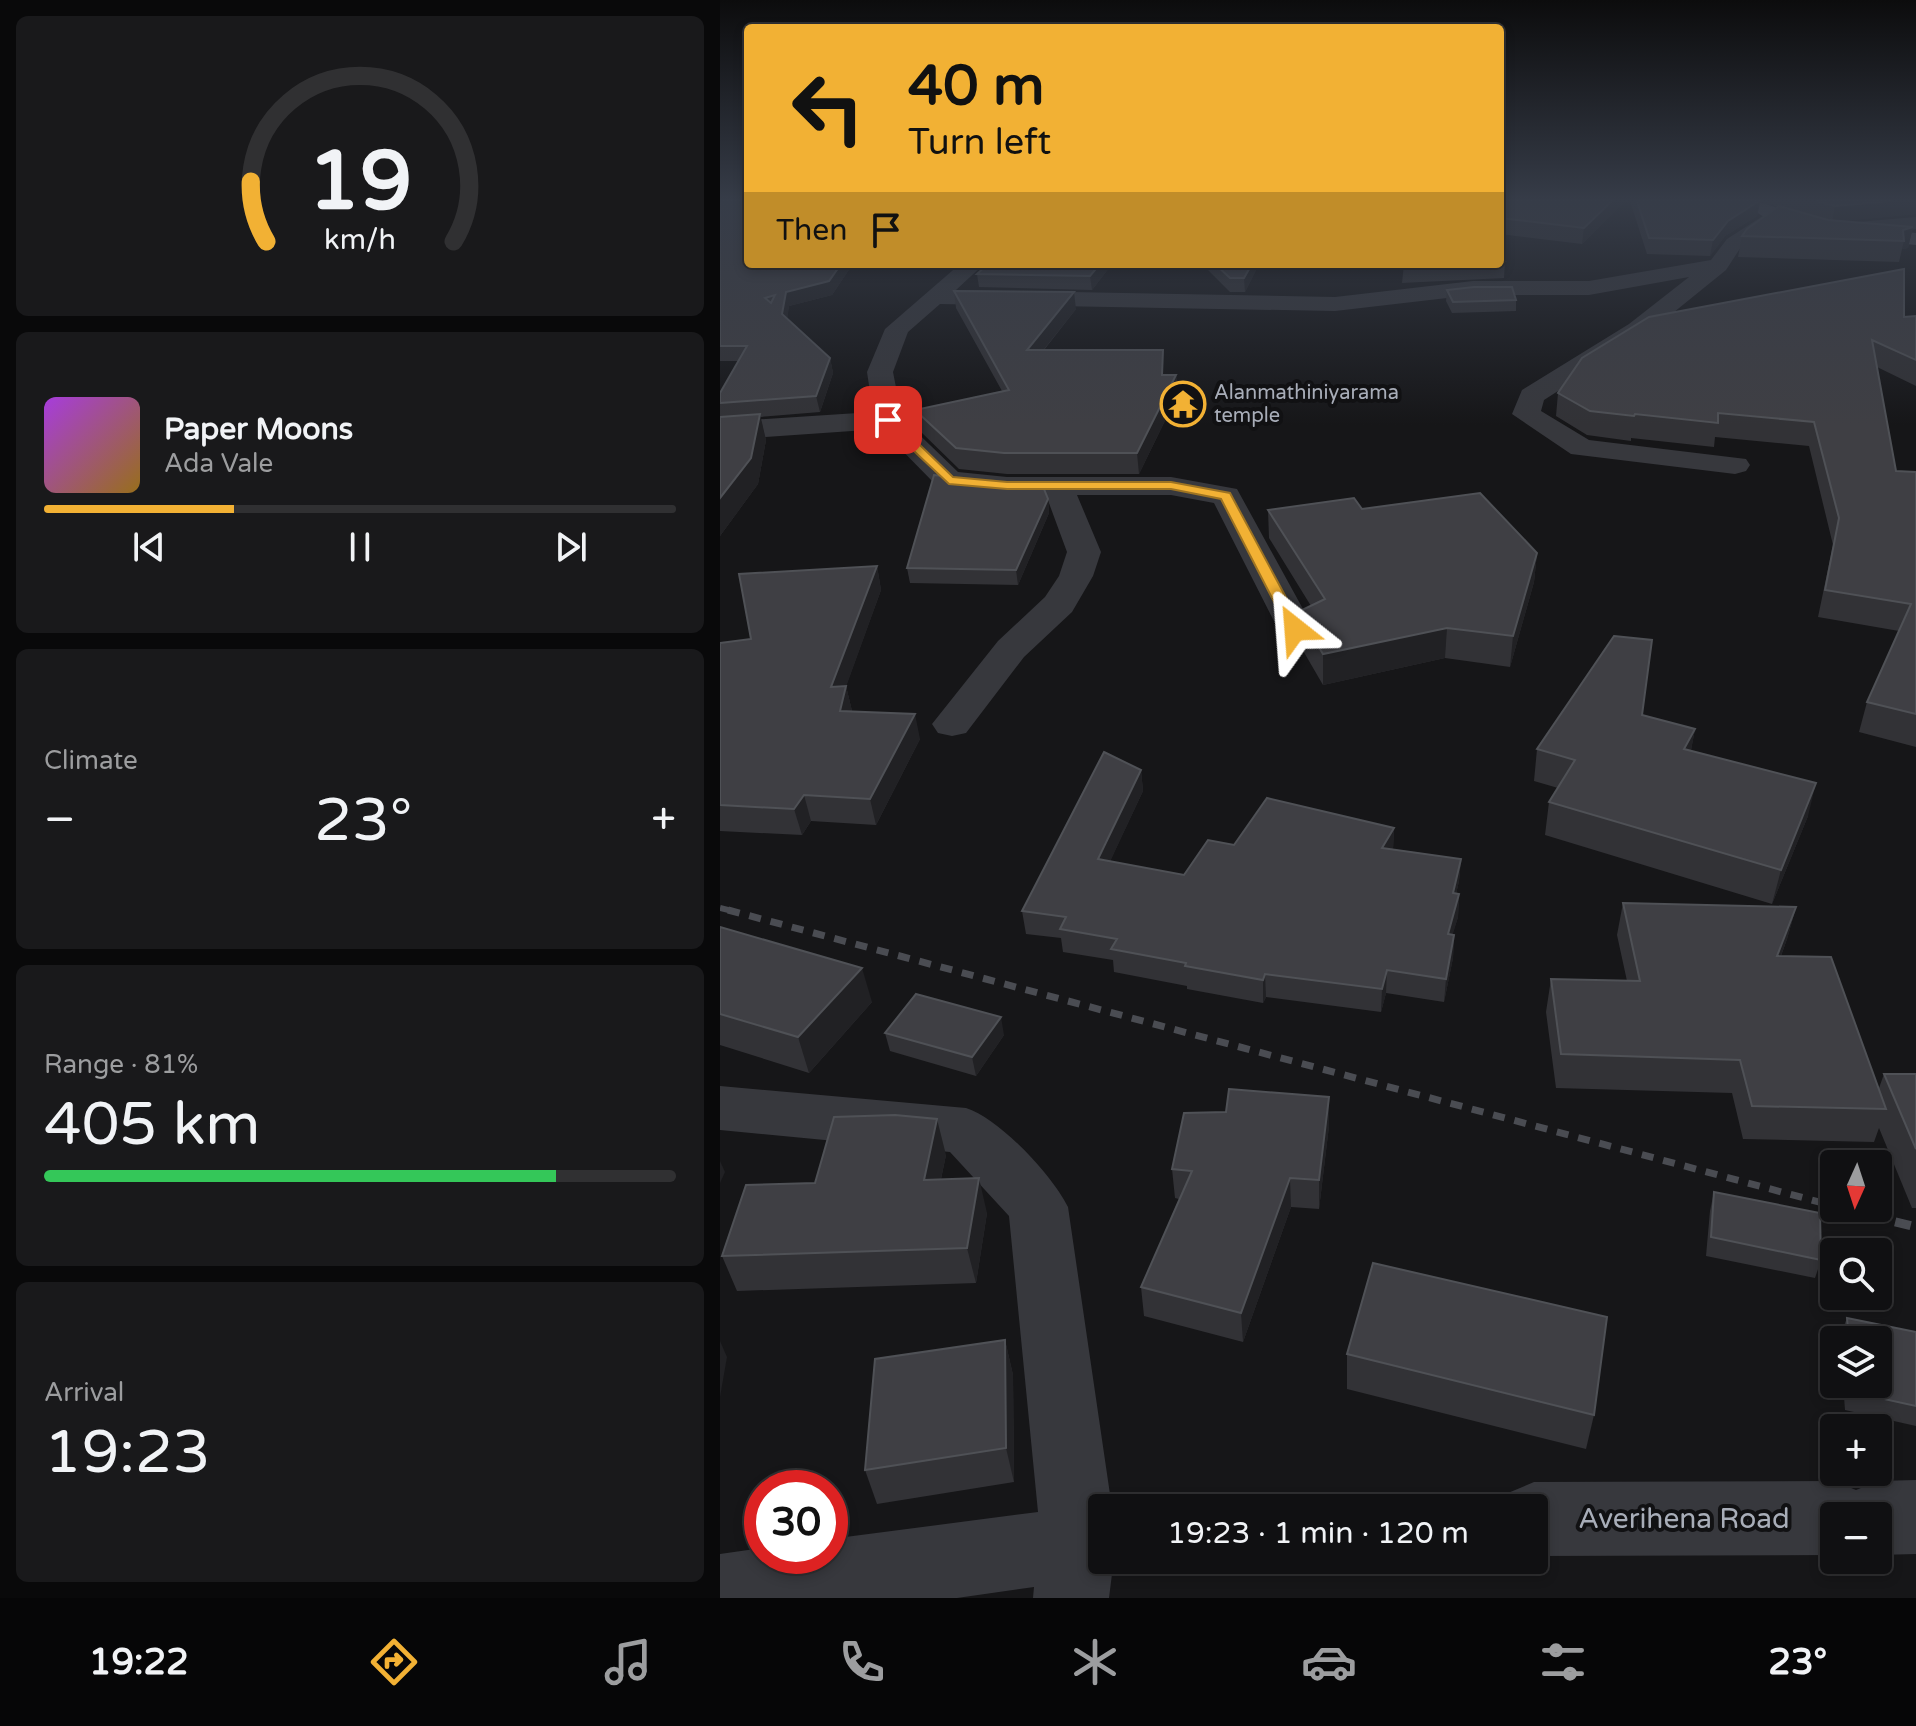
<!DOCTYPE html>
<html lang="en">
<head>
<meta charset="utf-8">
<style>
  body { margin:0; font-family:"Varela Round",sans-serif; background:#19191b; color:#f1f3f6; height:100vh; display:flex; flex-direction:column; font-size:30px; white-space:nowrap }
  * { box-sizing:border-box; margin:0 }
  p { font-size:26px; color:#9c9d9f }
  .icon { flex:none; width:44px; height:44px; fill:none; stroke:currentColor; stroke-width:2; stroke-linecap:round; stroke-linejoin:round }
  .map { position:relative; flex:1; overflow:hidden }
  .drawer { display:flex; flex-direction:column; gap:16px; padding:16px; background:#09090a; width:720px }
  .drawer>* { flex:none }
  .top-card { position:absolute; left:24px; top:24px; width:760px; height:244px; border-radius:8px; box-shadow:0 4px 12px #0003,0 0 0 2px #303032; background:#f2b134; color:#111; overflow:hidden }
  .needle { width:52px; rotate:183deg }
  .controls { position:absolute; left:1100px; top:1150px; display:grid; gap:16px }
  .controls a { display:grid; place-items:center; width:72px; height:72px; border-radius:8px; background:#101012; box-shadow:0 4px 12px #0003,0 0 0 2px #303032; font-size:40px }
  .speed { position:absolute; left:24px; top:1470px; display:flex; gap:16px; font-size:40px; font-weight:700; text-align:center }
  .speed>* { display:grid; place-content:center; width:104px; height:104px; border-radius:50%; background:#101012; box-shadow:0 4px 12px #0003,0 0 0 2px #303032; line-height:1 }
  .speed .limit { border:12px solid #d22; background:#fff; color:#111 }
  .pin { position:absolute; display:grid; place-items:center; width:68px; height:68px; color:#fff; margin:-34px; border-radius:16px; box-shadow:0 4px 12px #0006 }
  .me { position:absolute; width:88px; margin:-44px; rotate:332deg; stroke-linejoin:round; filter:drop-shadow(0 0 6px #0008) }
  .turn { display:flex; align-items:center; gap:28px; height:168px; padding:0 32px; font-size:36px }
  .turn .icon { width:104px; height:104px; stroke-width:2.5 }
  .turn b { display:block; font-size:56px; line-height:68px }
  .then { display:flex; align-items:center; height:76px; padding:0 32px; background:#0003; gap:16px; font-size:30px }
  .big { font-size:60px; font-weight:600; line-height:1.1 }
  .drawer .tile { flex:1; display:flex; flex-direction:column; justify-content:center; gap:12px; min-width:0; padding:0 28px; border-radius:12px; background:#19191b }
  .drawer .dial { align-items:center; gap:0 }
  .dial svg { height:208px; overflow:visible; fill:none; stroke:#303032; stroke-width:7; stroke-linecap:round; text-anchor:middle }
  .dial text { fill:#f1f3f6; stroke:none }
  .song { display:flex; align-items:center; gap:24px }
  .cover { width:96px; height:96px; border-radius:12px; background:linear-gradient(135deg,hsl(280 70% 55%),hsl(40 70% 35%)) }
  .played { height:8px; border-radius:4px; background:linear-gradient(90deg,#f2b134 30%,#303032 30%) }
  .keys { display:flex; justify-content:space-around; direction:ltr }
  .heat { display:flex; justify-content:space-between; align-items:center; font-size:44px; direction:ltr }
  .charge { height:12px; border-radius:6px; background:linear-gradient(90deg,#34c759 81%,#303032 0) }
  .trip { position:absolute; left:368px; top:1494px; width:460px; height:80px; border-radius:8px; background:#101012; box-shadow:0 4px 12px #0003,0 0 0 2px #303032; font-weight:600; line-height:80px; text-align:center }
  .tab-bar { display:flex; height:128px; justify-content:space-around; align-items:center; background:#060607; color:#9c9d9f }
  .tab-bar .icon { width:56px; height:56px }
  .tab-bar .on { color:#f2b134 }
  .tab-bar b { font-size:36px; color:#f1f3f6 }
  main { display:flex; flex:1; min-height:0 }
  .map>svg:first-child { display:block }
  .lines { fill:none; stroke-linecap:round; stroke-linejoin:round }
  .minor { fill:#37383d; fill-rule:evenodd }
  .major { fill:#53555c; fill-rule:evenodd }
  .rail-far2 { stroke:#4a4c52; stroke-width:6; stroke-dasharray:10 8; stroke-linecap:butt }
  .rail-far1 { stroke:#4a4c52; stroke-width:7; stroke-dasharray:12 10; stroke-linecap:butt }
  .rail { stroke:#4a4c52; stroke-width:9; stroke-dasharray:16 12; stroke-linecap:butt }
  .wall { fill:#323236 }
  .shaded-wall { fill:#212124 }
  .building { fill:#3f3f44; stroke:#4f5156; stroke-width:2; fill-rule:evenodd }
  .route { fill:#f2b134; stroke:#9d7322; stroke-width:2 }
  .labels { text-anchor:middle; stroke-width:8; stroke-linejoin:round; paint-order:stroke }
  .far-poi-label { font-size:20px; fill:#a8adb8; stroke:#111113; text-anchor:start }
  .near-street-label { font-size:28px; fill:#a8adb8; stroke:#111113 }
</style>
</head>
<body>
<main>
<section class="drawer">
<div class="tile dial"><svg viewBox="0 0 100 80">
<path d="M14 69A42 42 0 1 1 86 69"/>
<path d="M14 69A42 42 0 0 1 8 46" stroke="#f2b134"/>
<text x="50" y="56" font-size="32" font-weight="700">19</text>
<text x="50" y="72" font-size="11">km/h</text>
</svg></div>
<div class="tile">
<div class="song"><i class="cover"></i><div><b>Paper Moons</b><p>Ada Vale</p></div></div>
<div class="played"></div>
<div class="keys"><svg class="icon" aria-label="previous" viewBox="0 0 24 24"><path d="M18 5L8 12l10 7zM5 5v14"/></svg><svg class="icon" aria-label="pause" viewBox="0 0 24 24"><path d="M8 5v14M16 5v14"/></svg><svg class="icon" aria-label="next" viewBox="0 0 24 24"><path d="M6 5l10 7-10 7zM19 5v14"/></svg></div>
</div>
<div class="tile"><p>Climate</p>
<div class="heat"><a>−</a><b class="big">23°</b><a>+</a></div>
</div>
<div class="tile"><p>Range · 81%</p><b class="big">405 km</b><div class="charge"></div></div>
<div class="tile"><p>Arrival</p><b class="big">19:23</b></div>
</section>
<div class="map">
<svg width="1196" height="1598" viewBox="0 0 1196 1598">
  <rect width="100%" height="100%" fill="#161618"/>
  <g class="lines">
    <g class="minor">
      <polygon points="1052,210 1059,212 1062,216 1059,220 1021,247 1006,270 927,334 824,400 821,411 869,440 1026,459 1030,465 1026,471 1015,474 851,454 792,414 802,390 909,324 969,277 869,295 753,295 615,311 220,304 188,332 173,372 182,418 238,472 287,477 451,477 517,489 594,629 588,637 575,640 562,637 494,503 451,495 357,495 381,552 373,576 352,612 304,657 246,733 232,736 218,733 212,724 278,641 325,597 339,576 347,552 326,495 287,495 218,487 161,429 0,440 0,422 153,412 147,372 165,329 240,264 264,264 236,290 615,297 753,281 869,281 991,260 1007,239"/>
      <polygon points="1196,217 1196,229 1114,236 1104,230 1114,224"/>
      <path d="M0,1086L246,1108C280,1119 332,1175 348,1207L392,1508H382V1560H411L408,1567L392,1574L389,1598H313L314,1587L237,1598H0V1554L42,1548V1556H110V1539L318,1512L289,1216L230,1152L0,1130Z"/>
      <polygon points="1196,1480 1196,1554 1158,1555 1158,1516 1114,1516 1114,1555 814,1556 814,1508 782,1508 788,1493 814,1482 1114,1481 1136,1490 1158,1481"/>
    </g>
    <path class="major" d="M1025,201C1053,201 1068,216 1096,222C1128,229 1163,230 1196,233V245C1147,241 1059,242 1025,201Z"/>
    <polyline class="rail-far2" points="0,908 16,912"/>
    <g class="rail-far1">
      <polyline points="8,910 1114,1206"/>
      <polyline points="1123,1208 1156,1217"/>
    </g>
    <polyline class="rail" points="1148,1215 1196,1227"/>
  </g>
  <g class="wall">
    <polygon points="0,201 28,264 236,264 229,270 130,268 112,295 69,306 67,318 110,358 113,373 100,412 40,417 46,440 38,484 0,536 0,393 18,361 0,361"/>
    <polygon points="780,201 905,201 862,244 780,234"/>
    <polygon points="910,201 1196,201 1196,214 1122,221 1193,227 1188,248 1182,249 1179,262 1018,257 1022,236 1058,207 1040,202 1037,216 1005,236 990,256 927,254"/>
    <polygon points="780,246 785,261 784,278 682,283 684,264 780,264"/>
    <polygon points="261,264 392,264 372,290 259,287 257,274 261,270"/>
    <polygon points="482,264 539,264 525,292 510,292"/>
    <polygon points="727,290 796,300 796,311 732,313 726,301"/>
    <polygon points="234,291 356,309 324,350 444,375 456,375 458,394 419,474 287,474 239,469 199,430 195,410 282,391 236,308"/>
    <polygon points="1196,316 1196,386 1157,367 1176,471 1196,472 1196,747 1139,732 1147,702 1179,631 1098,617 1113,545 1089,446 995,437 994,447 911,438 911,441 867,435 836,416 838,393 1184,317"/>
    <polygon points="285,484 328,499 329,513 298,585 190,583 187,568"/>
    <polygon points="642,509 817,553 814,582 790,667 725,658 603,685 578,642 578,612 591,606 549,538 548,510"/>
    <polygon points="157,566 161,590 126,686 132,711 200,739 156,825 91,821 82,835 0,831 0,643 31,639"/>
    <polygon points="922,715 975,729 971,750 1088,816 1052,904 825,835 829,802 838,788 814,781 817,749"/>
    <polygon points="421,770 423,791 390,861 464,875 514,845 674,828 673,849 741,859 739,881 736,894 739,894 738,917 732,935 734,935 733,958 724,1002 666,993 661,1012 546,997 543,1003 467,989 467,986 394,972 393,960 343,952 341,938 306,934 302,911"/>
    <polygon points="903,903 1076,907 1067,939 1061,956 1159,1088 1164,1074 1196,1074 1196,1208 1192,1208 1159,1128 1154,1142 1023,1139 1012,1093 836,1088 826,1012 831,979 907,981 897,935"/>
    <polygon points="0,927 152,1002 89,1073 0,1045"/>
    <polygon points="165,1033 284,1035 256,1076 170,1051"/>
    <polygon points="609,1126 599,1209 571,1207 523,1342 424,1316 421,1287 459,1199 455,1198 452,1169"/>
    <polygon points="226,1155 221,1179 267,1213 256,1283 17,1291 2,1256 95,1183"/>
    <polygon points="994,1192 1101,1260 1095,1278 986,1256 990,1211"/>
    <polygon points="1127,1318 1196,1332 1196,1426 1125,1410 1123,1384 1158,1384 1158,1340 1120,1340 1120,1336"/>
    <polygon points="285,1340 293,1375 294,1482 157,1504 145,1470"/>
    <polygon points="627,1354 874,1415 866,1449 627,1389"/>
  </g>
  <g class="shaded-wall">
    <polygon points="892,201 905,201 862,244 864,228"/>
    <polygon points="1040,201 1037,216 1005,236 990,256 993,240 1008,221"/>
    <polygon points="1171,201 1196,201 1196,214 1112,222 1115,206"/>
    <polygon points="1193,227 1188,248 1182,249 1184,241 1183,230"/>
    <polygon points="121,264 129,264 130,268 112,295 69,306 66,328 62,314 66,292"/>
    <polygon points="228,264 236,264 229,270"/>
    <polygon points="380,264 392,264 372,290 370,276"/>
    <polygon points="532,264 539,264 525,292 524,278"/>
    <polygon points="354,292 356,309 309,368 307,350"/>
    <polygon points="110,358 113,373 100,412 96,396"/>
    <polygon points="456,375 458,394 419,474 417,453"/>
    <polygon points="40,414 46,440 38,484 0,536 0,498"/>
    <polygon points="328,499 329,513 298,585 296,570"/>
    <polygon points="817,553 814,582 790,667 793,636"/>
    <polygon points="157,566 161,590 117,712 111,687"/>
    <polygon points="727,628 725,658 603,685 603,654"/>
    <polygon points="126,686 132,711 126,736 120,711"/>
    <polygon points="195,714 200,739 156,825 150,799"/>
    <polygon points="975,729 969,761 964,749"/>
    <polygon points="421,770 423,791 381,881 378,859"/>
    <polygon points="1096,783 1088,816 1052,904 1061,870"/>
    <polygon points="84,795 91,821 82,835 74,809"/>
    <polygon points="674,828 673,850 662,848"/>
    <polygon points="741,859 739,881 731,916 733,893"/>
    <polygon points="739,894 738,917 726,957 728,934"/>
    <polygon points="1076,907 1067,939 1049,988 1057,956"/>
    <polygon points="734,935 733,958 724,1002 726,979"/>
    <polygon points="142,968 152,1002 89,1073 78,1037"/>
    <polygon points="667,970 666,993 661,1012 662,989"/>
    <polygon points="545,974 546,997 543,1003 543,980"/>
    <polygon points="281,1017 284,1035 256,1076 252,1057"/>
    <polygon points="609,1097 609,1126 599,1209 599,1180"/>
    <polygon points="217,1119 226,1155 213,1216 204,1180"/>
    <polygon points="0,1161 5,1172 0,1183"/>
    <polygon points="259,1178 267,1213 256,1283 247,1248"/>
    <polygon points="570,1178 571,1207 523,1342 521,1313"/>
    <polygon points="285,1340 293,1375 294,1482 286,1448"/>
    <polygon points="0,1341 7,1357 0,1397"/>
  </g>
  <g class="building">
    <path d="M0,201H28V264H121L109,281L66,292L62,314L110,358L96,396L0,403V393L27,346H0ZM55,295L51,303L45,298Z"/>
    <polygon points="780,201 892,201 864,228 780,218"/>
    <polygon points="917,201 1039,201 1008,221 993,240 929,238"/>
    <polygon points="1096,201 1171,201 1115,206"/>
    <polygon points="1059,206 1108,220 1193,227 1183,230 1184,241 1022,236 1027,229"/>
    <polygon points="780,246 785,261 780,261"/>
    <polygon points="268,264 380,264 370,276 257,274"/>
    <polygon points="495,264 532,264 524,278 510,278"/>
    <polygon points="684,264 726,264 683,266"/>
    <polygon points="1184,269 1184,317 1196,316 1196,360 1152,340 1176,471 1196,472 1196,714 1147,702 1191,604 1105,590 1119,518 1094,422 998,413 998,423 915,414 914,416 870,411 838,393 862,358 929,317"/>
    <polygon points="754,287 792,287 796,300 733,302 727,290"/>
    <polygon points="234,291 354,292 307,350 443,350 442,375 456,375 417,453 284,453 236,448 195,410 289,390"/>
    <polygon points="40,414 31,458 0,498 0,417"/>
    <polygon points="214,475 285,484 322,484 328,499 296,570 187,568"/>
    <polygon points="760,493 817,553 793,636 727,628 603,654 578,612 605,599 548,510 634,498 642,509"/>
    <polygon points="157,566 111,687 126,686 120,711 195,714 150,799 84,795 74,809 0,805 0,643 31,639 19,574"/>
    <polygon points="894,636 932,640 922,715 975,729 964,749 1096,783 1061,870 829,802 855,760 817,749"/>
    <polygon points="384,752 421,770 378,859 464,875 488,840 514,845 547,798 674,828 662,848 741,859 733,893 739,894 728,934 734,935 726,979 667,970 662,989 545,974 543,980 465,966 466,963 391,949 397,939 340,929 346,917 302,911"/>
    <polygon points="903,903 1076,907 1057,956 1111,957 1166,1109 1032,1106 1020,1060 841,1054 831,979 920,981"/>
    <polygon points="0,927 142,968 78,1037 0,1014"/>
    <polygon points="196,994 281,1017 252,1057 165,1033"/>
    <polygon points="1164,1074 1196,1074 1196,1149"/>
    <polygon points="509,1089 609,1097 599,1180 570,1178 521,1313 421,1287 472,1171 452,1169 464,1113 506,1112"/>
    <polygon points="175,1115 217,1119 204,1180 259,1178 247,1248 2,1256 26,1185 95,1183 114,1117"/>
    <polygon points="994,1192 1100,1213 1101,1260 991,1237"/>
    <polygon points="653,1263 887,1317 874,1415 627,1354"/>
    <polygon points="1127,1318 1196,1332 1196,1406 1132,1392 1132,1384 1158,1384 1158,1340 1129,1340"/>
    <polygon points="285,1340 286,1448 145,1470 155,1359"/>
  </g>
  <linearGradient id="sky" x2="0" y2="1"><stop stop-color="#0c0c0d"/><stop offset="0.47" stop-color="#363c48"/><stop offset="1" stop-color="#363c48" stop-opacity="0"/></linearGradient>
  <rect width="1196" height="425" fill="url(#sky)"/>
  <polygon class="route" points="164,418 172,418 233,477 287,482 451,482 510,493 583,629 575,634 568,629 501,499 451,489 287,489 229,484 164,423"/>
  <defs>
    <g id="temple-ring" transform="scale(2.3)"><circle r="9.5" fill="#111113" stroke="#f2b134" stroke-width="1.5"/><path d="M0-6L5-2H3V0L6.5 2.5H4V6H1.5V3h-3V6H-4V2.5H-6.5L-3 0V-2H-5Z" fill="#f2b134"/></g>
  </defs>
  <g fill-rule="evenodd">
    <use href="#temple-ring" x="463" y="404"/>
  </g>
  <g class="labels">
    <g class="far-poi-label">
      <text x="494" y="399">Alanmathiniyarama<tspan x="494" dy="23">temple</tspan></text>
    </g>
    <g class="near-street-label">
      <text x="964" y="1528">Averihena Road</text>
    </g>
  </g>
</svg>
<div class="controls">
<a><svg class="needle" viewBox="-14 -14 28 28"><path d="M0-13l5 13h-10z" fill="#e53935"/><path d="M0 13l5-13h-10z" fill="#9c9d9f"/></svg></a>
<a><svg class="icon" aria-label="search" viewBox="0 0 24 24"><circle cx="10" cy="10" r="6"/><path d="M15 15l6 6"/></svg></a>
<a><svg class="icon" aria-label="layers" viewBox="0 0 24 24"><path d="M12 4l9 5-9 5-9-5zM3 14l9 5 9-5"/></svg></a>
<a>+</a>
<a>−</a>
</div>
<div class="speed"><div class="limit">30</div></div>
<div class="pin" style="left:168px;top:420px;background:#d93025"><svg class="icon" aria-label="arrive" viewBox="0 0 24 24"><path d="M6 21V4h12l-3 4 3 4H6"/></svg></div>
<svg class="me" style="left:575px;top:629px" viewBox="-20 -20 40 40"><path d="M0-17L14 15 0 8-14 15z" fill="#f2b134" stroke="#fff" stroke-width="4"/></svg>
<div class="trip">19:23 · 1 min · 120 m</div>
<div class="top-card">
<div class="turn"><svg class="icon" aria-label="left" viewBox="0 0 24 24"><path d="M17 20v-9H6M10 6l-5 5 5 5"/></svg><div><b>40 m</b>Turn left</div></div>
<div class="then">Then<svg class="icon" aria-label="arrive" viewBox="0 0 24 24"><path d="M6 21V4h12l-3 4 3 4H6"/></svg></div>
</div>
</div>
</main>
<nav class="tab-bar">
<b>19:22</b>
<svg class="icon on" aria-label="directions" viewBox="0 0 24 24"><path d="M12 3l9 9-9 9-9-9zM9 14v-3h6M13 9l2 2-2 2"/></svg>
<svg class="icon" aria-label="music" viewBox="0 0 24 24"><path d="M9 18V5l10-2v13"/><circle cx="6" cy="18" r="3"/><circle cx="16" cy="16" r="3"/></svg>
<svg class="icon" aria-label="phone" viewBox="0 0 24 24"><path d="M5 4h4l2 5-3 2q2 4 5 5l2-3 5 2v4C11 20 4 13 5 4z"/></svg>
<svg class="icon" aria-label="climate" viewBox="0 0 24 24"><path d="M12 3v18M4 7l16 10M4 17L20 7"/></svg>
<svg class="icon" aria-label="car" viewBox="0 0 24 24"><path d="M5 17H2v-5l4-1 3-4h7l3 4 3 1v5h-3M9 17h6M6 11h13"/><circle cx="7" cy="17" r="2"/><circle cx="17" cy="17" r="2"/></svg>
<svg class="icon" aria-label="filters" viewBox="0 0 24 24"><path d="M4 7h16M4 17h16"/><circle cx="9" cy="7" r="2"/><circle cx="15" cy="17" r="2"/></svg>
<b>23°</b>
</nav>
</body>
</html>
